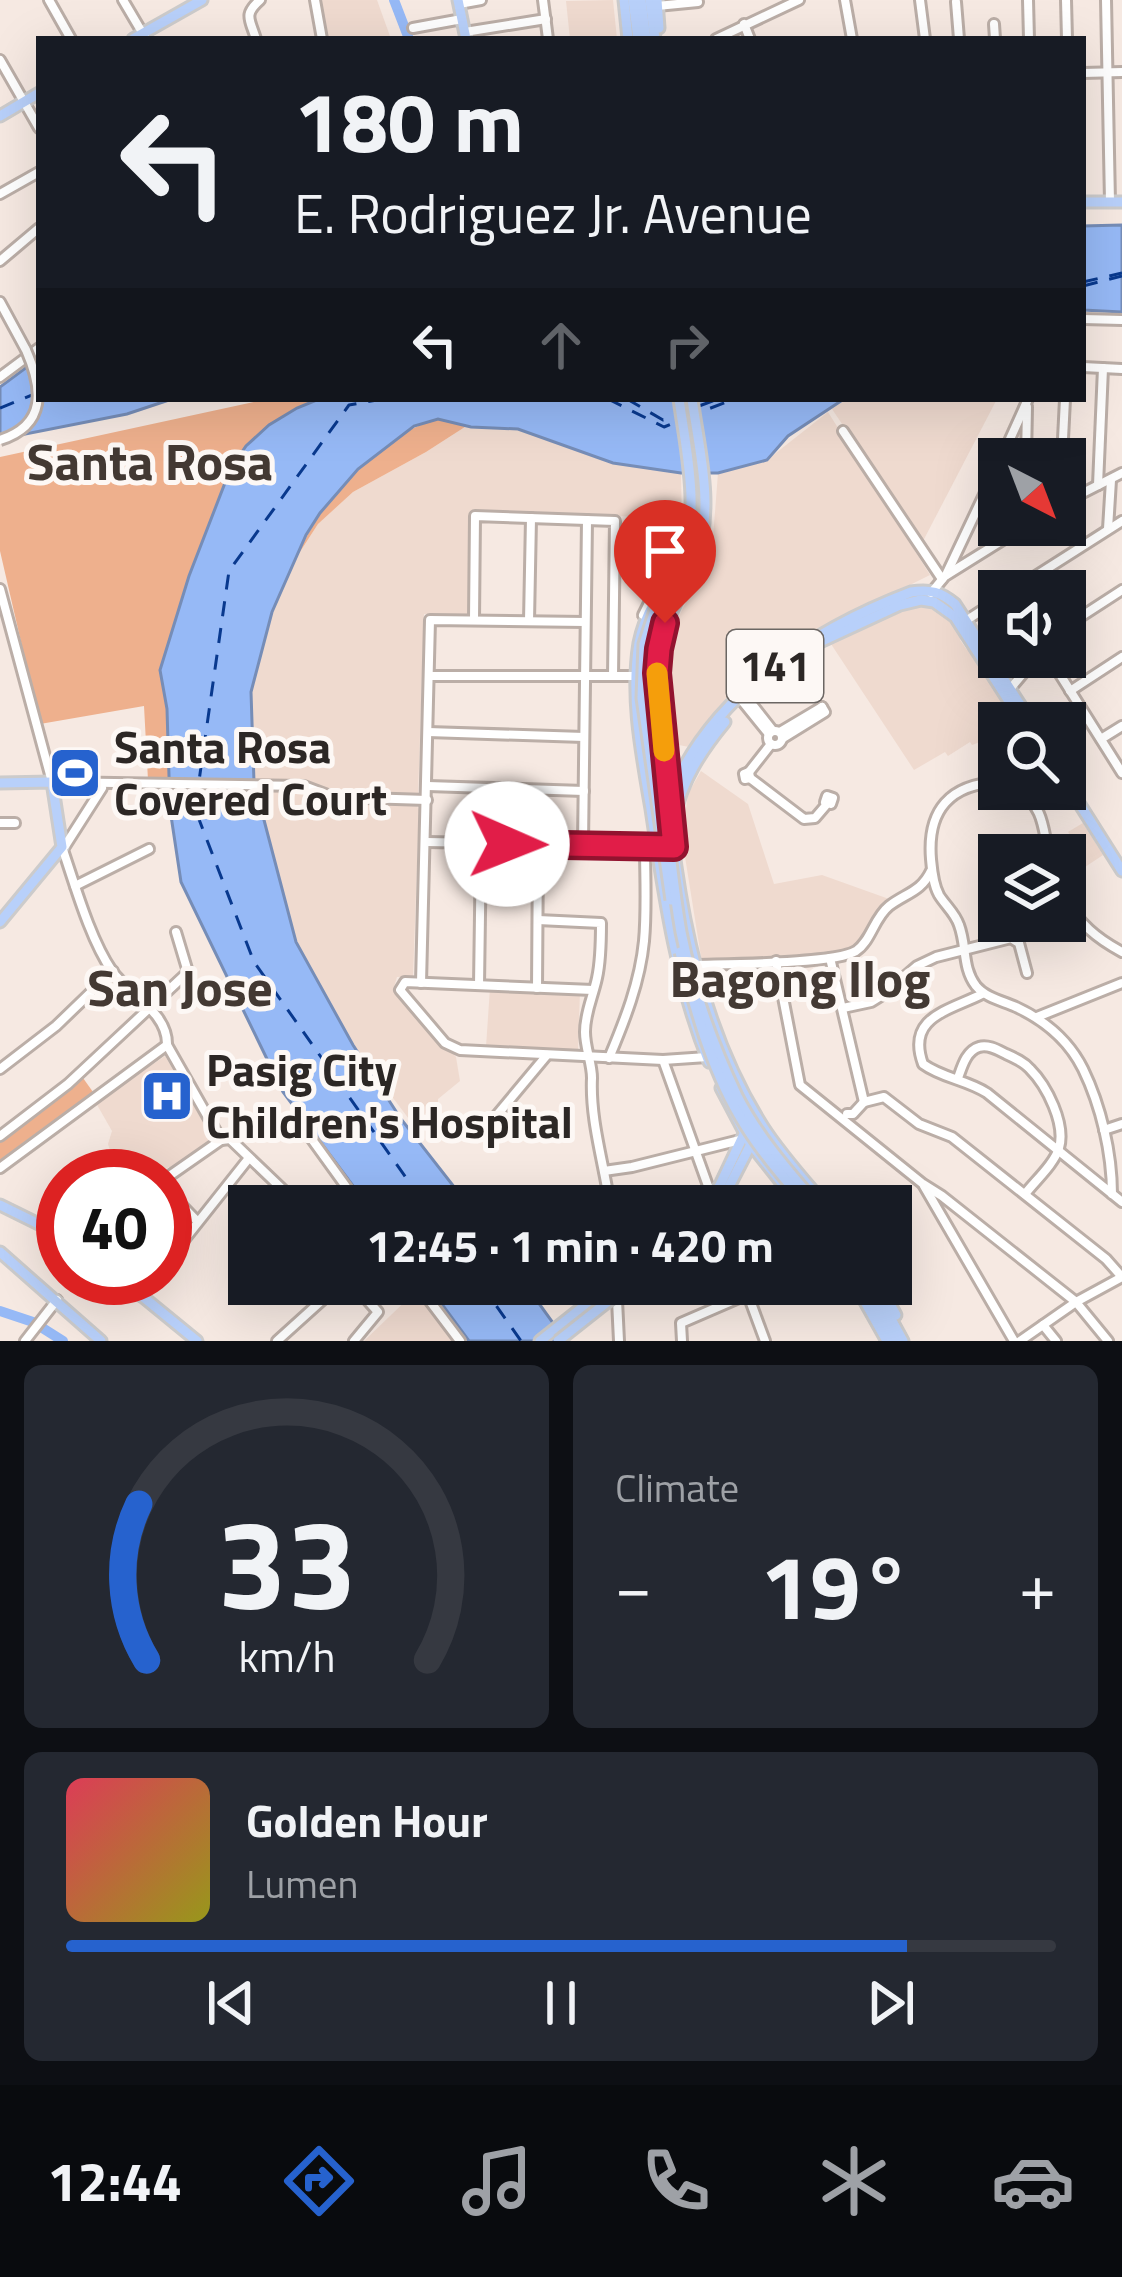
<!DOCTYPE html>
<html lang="en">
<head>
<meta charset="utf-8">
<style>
  body { margin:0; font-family:"Titillium Web",sans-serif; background:#242831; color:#f1f3f6; height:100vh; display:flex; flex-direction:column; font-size:45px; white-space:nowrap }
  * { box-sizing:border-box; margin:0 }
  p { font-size:39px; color:#9ea1a6 }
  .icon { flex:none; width:66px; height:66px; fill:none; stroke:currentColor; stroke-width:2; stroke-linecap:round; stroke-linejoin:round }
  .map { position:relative; height:1341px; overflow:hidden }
  .panel { display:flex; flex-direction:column; gap:24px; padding:24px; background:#0d0f14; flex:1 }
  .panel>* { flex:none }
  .top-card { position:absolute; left:36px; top:36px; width:1050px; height:366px; border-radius:0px; box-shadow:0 12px 48px #0002; background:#171b24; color:#f1f3f6; overflow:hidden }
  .needle { width:78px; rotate:138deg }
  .tools { position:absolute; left:978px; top:438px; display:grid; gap:24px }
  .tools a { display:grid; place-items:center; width:108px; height:108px; border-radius:0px; background:#171b24; box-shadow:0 12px 48px #0002; font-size:60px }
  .speed { position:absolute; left:36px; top:1149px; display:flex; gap:24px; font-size:60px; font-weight:700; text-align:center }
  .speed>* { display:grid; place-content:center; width:156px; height:156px; border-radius:50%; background:#171b24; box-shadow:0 12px 48px #0002; line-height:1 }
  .speed .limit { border:18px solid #d22; background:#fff; color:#111 }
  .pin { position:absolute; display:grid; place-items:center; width:102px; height:102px; color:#fff; margin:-123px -51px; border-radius:50% 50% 50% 0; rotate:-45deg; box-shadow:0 0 12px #0007 }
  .pin .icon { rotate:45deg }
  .me { position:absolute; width:132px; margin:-66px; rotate:91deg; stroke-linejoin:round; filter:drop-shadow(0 0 9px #0008) }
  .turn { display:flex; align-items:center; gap:42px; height:252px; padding:0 60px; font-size:54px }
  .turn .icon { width:156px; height:156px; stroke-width:2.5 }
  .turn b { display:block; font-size:84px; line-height:102px }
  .lanes { display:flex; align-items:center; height:114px; padding:0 60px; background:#0003; justify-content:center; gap:60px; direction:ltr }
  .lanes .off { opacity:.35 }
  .big { font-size:90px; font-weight:700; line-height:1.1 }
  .panel .widget { flex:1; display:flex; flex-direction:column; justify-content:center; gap:18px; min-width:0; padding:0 42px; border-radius:18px; background:#242831 }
  .panel .dial { align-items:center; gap:0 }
  .dial svg { height:312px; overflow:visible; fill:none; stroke:#363941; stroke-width:7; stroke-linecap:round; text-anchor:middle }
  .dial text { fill:#f1f3f6; stroke:none }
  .song { display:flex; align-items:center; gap:36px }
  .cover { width:144px; height:144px; border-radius:18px; background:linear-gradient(135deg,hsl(350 70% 55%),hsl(60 70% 35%)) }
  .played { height:12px; border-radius:6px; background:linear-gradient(90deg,#2662ce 85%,#363941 85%) }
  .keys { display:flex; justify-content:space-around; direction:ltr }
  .heat { display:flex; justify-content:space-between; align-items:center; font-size:66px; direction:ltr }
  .panel .tiles { flex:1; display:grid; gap:24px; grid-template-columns:1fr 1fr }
  .widget:last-child { grid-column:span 2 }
  .trip { position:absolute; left:228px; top:1185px; width:684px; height:120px; border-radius:0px; background:#171b24; box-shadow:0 12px 48px #0002; font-weight:700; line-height:120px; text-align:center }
  .tabs { display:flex; height:192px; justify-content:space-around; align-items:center; background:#090b0e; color:#9ea1a6 }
  .tabs .icon { width:84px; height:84px }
  .tabs .selected { color:#2662ce }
  .tabs b { font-size:54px; color:#f1f3f6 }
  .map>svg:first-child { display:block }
  .built { fill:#efdacf }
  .green { fill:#eeb08d }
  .water { fill:#96b9f6; stroke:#768db7; stroke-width:3 }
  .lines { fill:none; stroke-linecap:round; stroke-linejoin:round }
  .river { stroke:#96b9f6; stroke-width:10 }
  .ferry { stroke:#09398e; stroke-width:3; stroke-dasharray:15 12; stroke-linecap:butt }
  .minor-casing { stroke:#bbaea7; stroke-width:14 }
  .major-casing { stroke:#cccbcb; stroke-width:15 }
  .minor { stroke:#fff; stroke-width:8 }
  .major { stroke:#b8d0fa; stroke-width:9 }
  .minor-bridge-casing { stroke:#bbaea7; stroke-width:14; stroke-linecap:butt }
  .major-bridge-casing { stroke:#cccbcb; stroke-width:15; stroke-linecap:butt }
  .minor-bridge { stroke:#fff; stroke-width:8 }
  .major-bridge { stroke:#b8d0fa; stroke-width:9 }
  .route-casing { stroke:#92132f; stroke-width:30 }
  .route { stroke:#e11d48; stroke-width:21 }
  .slow { stroke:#f59e0b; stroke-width:21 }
  .labels { text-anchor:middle; stroke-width:10; stroke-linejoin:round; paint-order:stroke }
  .shield { fill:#fdf8f5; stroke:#6b6663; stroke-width:3 }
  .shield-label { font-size:42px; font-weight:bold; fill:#2c2725 }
  .poi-label { font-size:45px; font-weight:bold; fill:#2c2725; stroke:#fdf8f5; text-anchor:start }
  .quarter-label { font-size:51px; font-weight:bold; fill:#433933; stroke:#fdf8f5 }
</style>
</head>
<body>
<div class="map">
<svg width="1122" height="1341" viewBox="0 0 1122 1341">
  <rect width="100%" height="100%" fill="#f6e9e2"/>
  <g class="built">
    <polygon points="316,0 377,0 391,39 324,39"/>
    <polygon points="613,0 617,39 570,39 566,1"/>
    <polygon points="847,399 997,399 922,543 832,409"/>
    <polygon points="828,412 930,575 795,642 746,681 698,732 689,747 669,743 662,677 675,624 702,570 713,538 718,473 767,460"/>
    <polygon points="468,425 518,429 613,463 681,473 682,528 679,545 665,576 643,572 646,560 638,545 639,517 472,510 470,615 424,614 418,796 342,795 306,783 254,782 251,692 272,612 296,558 318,524 353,492 426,452"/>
    <polygon points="924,605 938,608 949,614 966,636 960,640 967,650 972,647 1021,723 999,723 999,735 972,745 970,742 948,756 945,752 914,770 831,644 909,607"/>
    <polygon points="701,771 748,804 774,884 822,875 889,899 871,920 856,946 834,955 702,963 682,838 688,794"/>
    <polygon points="304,789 326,801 416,805 419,809 413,977 397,977 394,987 456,1057 460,1081 438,1099 438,1104 432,1109 412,1123 353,1045 296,942 257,793"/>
    <polygon points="1083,823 1103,855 1079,871 1075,867 1065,873 1065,855 1054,855 1075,842 1068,832"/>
    <polygon points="490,988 580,991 578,1052 486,1047"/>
    <polygon points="165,1056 214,1141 172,1171 169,1167 154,1176 118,1176 108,1144 112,1131 96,1103"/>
    <polygon points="417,1290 453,1341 364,1341"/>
  </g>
  <g class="green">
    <polygon points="268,399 307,399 308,403 269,425 246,446 230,471 189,576 160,670 167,709 169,781 148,780 144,706 40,724 0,551 0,457"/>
    <path d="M438,419L468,425L426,452L353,492L318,524L296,558C323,498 374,437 438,419Z"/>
    <polygon points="83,1078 93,1092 0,1160 0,1140"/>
  </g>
  <g class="water">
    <polygon points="1122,225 1122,312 1083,310 1083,226"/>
    <polygon points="39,358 39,399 172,399 127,414 0,439 0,387"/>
    <polygon points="319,399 844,399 788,436 767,460 718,473 681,473 613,463 518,429 471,427 438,419 414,426 358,469 320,513 306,535 272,612 251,692 254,782 296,942 353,1045 401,1119 469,1206 368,1206 283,1092 181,882 170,809 167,709 160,670 189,576 230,470 246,446 269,425 297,408"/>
    <polygon points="427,1284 525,1284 566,1341 469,1341"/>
  </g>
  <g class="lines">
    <g class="river">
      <polyline points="394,0 409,39"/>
      <polyline points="0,1311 33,1322 63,1341"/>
    </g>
    <g class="ferry">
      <polyline points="1083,282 1122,273"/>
      <polyline points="1083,286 1122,276"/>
      <polyline points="383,399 349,405 229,571 195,809 254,962 426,1206"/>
      <polyline points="608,399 664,427 676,422"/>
      <polyline points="627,399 663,420 690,410"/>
      <polyline points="699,406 718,399"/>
      <polyline points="0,408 37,393"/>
      <polyline points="685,418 734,399"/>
      <polyline points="481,1284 521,1341"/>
    </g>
    <g class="minor-casing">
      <g id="minor">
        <polyline points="49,0 71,39"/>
        <polyline points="123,0 146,39"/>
        <polyline points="315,0 322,39"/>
        <polyline points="543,0 548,39"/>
        <polyline points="845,0 852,39"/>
        <polyline points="920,0 925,39"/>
        <polyline points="1028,0 1029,39"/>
        <polyline points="1066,0 1067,39"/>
        <polyline points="1106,0 1110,202"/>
        <polyline points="956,2 959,39"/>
        <polyline points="459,4 481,0"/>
        <polyline points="657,6 698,2"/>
        <polyline points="744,24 750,39"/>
        <polyline points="994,24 995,39"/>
        <polyline points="413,28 462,19"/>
        <polyline points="465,32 546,19"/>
        <path d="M256,39C250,19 243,15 260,0"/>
        <polyline points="716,39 799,0"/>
        <polyline points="0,60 39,128"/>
        <polyline points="1083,73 1122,72"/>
        <polyline points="0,194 39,172"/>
        <polyline points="0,261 39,228"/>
        <polyline points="0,302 26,350"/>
        <polyline points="1083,319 1122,320"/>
        <polyline points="1083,367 1122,369"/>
        <polyline points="0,377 39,348"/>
        <polyline points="843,431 942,579"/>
        <polyline points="1001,459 1028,399"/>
        <polyline points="1026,459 1027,407"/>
        <polyline points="1062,459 1065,399"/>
        <polyline points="1098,485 1103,368"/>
        <polyline points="1065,502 1122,473"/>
        <polyline points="1108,529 1111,480"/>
        <polyline points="946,575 999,463"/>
        <polyline points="0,589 52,782 304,786 333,797 427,800"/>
        <polyline points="1012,591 1122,521"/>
        <polyline points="931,593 945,576 1027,525"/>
        <polyline points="643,615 674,553"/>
        <polyline points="474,619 475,516 615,521 613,676"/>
        <polyline points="967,620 999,599"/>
        <polyline points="529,621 531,518"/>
        <polyline points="1065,627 1122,590"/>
        <polyline points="1049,657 1122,773"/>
        <polyline points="429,676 633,676"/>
        <polyline points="1010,689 1037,657"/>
        <polyline points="1070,691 1122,657"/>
        <polyline points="747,698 773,731"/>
        <polyline points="743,702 769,734"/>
        <circle cx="775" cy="738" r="7"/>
        <polyline points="428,732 584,737"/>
        <polyline points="780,732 822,707"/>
        <polyline points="783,738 825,712 822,707"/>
        <polyline points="1101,739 1122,726"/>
        <polyline points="749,772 771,744"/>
        <polygon points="749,772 750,778 745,779 744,774"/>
        <polyline points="750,778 804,819 815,818 827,804"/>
        <path d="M999,782C950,784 927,810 931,859C932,870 933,884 939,895C945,905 955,913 959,925C967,946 962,968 976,986C986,998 1003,1001 1016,1007C1044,1020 1069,1041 1083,1069C1101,1106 1112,1153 1112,1194"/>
        <polyline points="428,786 584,791"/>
        <path d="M1019,789C1045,811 1042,825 1049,855"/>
        <polygon points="827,796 833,798 831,804 825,802"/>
        <polyline points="0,823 15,823"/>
        <polyline points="426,842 658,846"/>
        <polyline points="583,845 587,520"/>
        <polyline points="65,846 102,788"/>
        <path d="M62,847C75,885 90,939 112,971C129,995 168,1012 167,1045L221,1140L230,1139L300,1206"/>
        <polyline points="75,886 149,849"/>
        <path d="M1065,899C1080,924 1096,938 1122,952"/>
        <path d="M538,920L601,923C601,941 601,960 597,978C593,997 585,1012 585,1032C585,1048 592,1063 592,1078C590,1121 604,1163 610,1206"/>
        <polyline points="830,958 864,1102"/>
        <polyline points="776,961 800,1085 923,1184 942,1196 1076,1302 1108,1341"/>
        <path d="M696,965C725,964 835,964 856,951C871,941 874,918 889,906C906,893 921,892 931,871"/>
        <polyline points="421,983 430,620 585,622"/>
        <polyline points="479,985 481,844"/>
        <polyline points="537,988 538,844"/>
        <polyline points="593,990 405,982 400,990 445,1043 460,1050 663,1060 707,1057"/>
        <path d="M982,994C948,1011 906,1017 923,1064C942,1078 967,1080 987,1093L1122,1202"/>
        <polyline points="843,1008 871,1002 887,992 917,966 936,957 1011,938 1019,943 1027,973"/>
        <polyline points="1037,1017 1122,983"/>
        <path d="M609,1058C625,1020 640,982 644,941C647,909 645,877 645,846"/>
        <polyline points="663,1060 712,1197"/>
        <polyline points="0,1069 56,1026 113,971"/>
        <path d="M958,1078C962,1067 966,1051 979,1047C988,1044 998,1050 1006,1054C1015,1058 1024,1062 1030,1069C1047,1086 1066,1124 1059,1148C1054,1164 1036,1180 1025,1194"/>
        <polyline points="847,1114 853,1114 864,1102 884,1097 919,1124 952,1137 1106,1259 1122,1277"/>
        <polyline points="303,1127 360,1206"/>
        <polyline points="1104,1130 1122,1124"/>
        <polyline points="482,1133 547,1055"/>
        <polyline points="0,1136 68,1084 188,972 176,932"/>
        <polyline points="0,1168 167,1045"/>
        <polyline points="604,1171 632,1167 740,1140"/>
        <polyline points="165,1179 221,1140"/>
        <polyline points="924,1186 1014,1341"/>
        <polyline points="165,1188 197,1221"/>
        <polyline points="773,1206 793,1197"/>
        <polyline points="165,1264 249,1158"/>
        <polyline points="300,1284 319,1302"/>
        <polyline points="353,1284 378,1312 354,1341"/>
        <polyline points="417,1284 460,1341"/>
        <polyline points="744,1284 765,1341"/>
        <polyline points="141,1296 154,1278"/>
        <polyline points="617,1300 619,1341"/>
        <polyline points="1043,1325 1056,1341"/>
        <polyline points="25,1341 57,1300"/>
        <polyline points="277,1341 340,1284"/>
        <polyline points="682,1341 681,1323 748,1294"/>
        <polyline points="1020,1341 1076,1302 1122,1277"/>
      </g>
    </g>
    <g class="major-casing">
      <g id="major">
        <polyline points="458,0 466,39"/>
        <polyline points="624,0 628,39"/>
        <polyline points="633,0 638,39"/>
        <polyline points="641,0 646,39"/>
        <polyline points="650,0 655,39"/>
        <polyline points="657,0 659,28"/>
        <polyline points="133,39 202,0"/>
        <polyline points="0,116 39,93"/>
        <polyline points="1083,202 1122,202"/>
        <path d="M692,399C699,449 715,509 696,558C679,603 661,620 657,673C669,826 678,993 763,1127C781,1155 804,1180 826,1206"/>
        <path d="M677,570C659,593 645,614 639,643C630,698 642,756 651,809C664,895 676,981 709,1062"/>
        <path d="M674,575C704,522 687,457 679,399"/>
        <polyline points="820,642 900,605 921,600 934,602 955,617 1023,723"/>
        <polyline points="1065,781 1122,871"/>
        <polyline points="0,783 52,782 62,847 0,922"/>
        <path d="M671,794C712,694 814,629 911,592C930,589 941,592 955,604L1032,723"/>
        <path d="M675,817C681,781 702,750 725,722"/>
        <polyline points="721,1088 750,1143 800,1206"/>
        <polyline points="0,1205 63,1236"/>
        <polyline points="705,1206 720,1185 745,1132"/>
        <polyline points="719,1206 752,1142"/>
        <polyline points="0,1252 101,1341"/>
        <polyline points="120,1278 197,1341"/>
        <polyline points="855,1284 887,1341"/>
        <polyline points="863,1284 895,1341"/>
        <polyline points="872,1284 903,1341"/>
        <polyline points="879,1284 896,1315"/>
        <polyline points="540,1341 612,1284"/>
      </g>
    </g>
    <use href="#minor" class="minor"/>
    <use href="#major" class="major"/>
    <g class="minor-bridge-casing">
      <path id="minor-bridge" d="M0,440C47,425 43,389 26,350"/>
    </g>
    <g class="major-bridge-casing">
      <g id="major-bridge">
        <polyline points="659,598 644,644 642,698 671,900"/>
        <path d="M669,600C634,659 655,732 663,796C669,841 673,887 681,932C692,987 713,1045 737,1096C758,1137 788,1171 818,1206"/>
        <path d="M680,952C696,1011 712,1073 745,1125C763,1154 786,1180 808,1206"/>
        <polyline points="558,1341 630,1284"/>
      </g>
    </g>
    <use href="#minor-bridge" class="minor-bridge"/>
    <use href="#major-bridge" class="major-bridge"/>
  </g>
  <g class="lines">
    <g class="route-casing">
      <polyline id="route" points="507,844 674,847 657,673 659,649 665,623"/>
    </g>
    <use href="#route" class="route"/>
    <polyline class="slow" points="657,673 664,751"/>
  </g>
  <defs>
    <g id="stadium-square" transform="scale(2.7)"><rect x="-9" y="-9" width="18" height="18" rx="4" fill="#2662ce" stroke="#fdf8f5"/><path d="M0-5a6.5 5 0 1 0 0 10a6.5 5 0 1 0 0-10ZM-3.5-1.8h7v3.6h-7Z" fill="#fff"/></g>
    <g id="hospital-square" transform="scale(2.7)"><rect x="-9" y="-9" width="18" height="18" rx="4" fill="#2662ce" stroke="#fdf8f5"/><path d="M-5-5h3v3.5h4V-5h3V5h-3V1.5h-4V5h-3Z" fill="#fff"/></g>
  </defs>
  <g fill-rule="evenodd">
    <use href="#stadium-square" x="75" y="773"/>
    <use href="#hospital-square" x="167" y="1096"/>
  </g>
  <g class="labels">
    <rect class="shield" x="727" y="630" width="96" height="72" rx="9"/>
    <g class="shield-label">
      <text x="775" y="681">141</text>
    </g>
    <g class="poi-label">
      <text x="114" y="763">Santa Rosa<tspan x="114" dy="52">Covered Court</tspan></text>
      <text x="206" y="1086">Pasig City<tspan x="206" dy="52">Children's Hospital</tspan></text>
    </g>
    <g class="quarter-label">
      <text x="150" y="480">Santa Rosa</text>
      <text x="800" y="997">Bagong Ilog</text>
      <text x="180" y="1006">San Jose</text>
    </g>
  </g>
</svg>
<div class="tools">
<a><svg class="needle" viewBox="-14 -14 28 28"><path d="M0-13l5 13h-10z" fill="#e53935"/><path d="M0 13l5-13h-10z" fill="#9ea1a6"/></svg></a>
<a><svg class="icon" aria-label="sound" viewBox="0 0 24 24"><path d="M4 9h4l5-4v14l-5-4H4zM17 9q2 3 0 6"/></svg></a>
<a><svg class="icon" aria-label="search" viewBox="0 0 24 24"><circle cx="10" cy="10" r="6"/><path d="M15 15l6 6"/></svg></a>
<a><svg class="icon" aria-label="layers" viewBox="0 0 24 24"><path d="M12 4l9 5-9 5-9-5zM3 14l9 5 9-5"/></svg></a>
</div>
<div class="speed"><div class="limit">40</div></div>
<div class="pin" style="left:665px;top:623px;background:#d93025"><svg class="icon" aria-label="arrive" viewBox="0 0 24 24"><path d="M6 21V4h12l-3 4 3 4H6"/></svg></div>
<svg class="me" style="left:507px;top:844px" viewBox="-20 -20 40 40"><circle r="19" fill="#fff"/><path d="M0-13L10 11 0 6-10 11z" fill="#e11d48"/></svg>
<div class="trip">12:45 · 1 min · 420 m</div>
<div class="top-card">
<div class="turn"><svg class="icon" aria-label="left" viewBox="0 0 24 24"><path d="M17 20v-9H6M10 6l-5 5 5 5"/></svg><div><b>180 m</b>E. Rodriguez Jr. Avenue</div></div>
<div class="lanes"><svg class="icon" aria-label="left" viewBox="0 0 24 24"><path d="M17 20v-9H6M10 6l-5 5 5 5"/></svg><svg class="icon off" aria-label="ahead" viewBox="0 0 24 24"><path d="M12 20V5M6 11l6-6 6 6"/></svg><svg class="icon off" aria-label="right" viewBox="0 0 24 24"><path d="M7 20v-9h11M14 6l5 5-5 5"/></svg></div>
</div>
</div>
<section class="panel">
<div class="tiles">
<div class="widget dial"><svg viewBox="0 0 100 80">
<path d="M14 69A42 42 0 1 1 86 69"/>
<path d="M14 69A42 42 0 0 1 12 29" stroke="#2662ce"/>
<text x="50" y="56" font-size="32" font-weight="700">33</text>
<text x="50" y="72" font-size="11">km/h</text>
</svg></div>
<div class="widget"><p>Climate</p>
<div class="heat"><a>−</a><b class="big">19°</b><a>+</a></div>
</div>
<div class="widget">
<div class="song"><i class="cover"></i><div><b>Golden Hour</b><p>Lumen</p></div></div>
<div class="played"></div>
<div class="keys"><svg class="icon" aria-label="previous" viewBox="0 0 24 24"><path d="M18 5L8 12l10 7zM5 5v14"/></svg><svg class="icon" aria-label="pause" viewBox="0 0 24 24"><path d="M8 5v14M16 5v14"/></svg><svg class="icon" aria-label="next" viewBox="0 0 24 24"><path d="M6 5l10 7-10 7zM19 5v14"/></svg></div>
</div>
</div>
</section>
<nav class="tabs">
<b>12:44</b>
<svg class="icon selected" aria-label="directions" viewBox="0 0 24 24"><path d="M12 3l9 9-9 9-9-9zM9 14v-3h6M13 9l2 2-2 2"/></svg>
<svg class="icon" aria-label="music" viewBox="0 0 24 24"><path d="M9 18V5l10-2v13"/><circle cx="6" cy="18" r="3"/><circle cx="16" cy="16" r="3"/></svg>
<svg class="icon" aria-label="phone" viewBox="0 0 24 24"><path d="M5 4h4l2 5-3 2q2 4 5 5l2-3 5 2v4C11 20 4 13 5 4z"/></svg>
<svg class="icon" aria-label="climate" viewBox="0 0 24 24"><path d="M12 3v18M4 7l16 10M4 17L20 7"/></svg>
<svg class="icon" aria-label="car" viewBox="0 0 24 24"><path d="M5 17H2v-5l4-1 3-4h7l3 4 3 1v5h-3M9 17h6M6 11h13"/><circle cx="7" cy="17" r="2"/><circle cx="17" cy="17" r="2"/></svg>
</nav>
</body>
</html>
